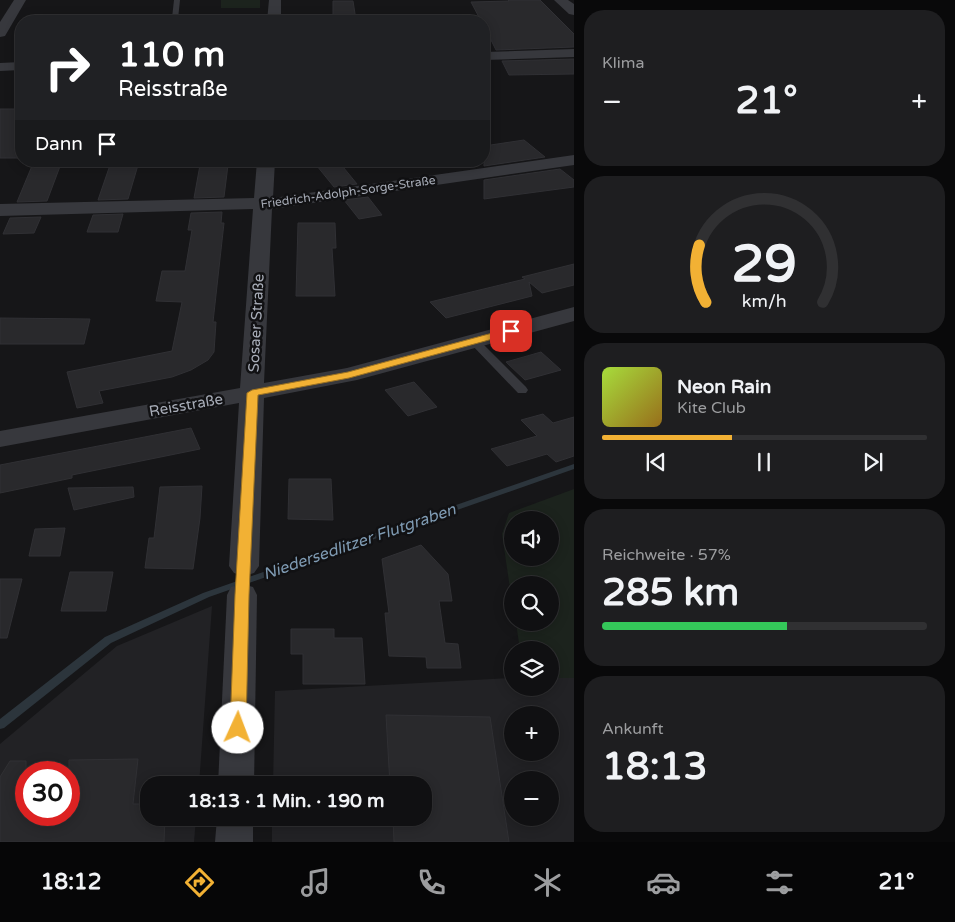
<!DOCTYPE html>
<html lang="de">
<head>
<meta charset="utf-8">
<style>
  body { margin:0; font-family:"Varela Round",sans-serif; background:#1e1e20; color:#f1f3f6; height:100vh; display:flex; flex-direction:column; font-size:19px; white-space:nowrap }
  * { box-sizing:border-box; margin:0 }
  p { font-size:16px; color:#9c9d9f }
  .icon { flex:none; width:28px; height:28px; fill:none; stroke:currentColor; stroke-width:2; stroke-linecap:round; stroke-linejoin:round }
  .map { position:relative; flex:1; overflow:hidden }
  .details { display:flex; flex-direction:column; gap:10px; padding:10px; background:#09090a; width:381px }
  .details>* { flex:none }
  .hud { position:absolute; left:15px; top:15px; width:475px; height:152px; border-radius:20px; box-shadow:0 2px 12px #0003,0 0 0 1px #303032; background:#202124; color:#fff; overflow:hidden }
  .tools { position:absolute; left:504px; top:511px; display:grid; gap:10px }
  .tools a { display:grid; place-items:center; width:55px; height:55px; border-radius:50%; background:#101012; box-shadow:0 2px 12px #0003,0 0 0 1px #303032; font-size:25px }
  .speed { position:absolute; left:15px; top:761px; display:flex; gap:10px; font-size:25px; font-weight:700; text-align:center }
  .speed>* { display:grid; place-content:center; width:65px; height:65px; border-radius:50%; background:#101012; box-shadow:0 2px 12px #0003,0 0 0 1px #303032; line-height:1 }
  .speed .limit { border:8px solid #d22; background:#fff; color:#111 }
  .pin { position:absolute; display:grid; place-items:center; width:42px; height:42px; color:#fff; margin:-21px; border-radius:10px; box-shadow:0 2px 8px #0006 }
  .me { position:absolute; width:55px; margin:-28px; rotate:2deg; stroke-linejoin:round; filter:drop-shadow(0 0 4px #0008) }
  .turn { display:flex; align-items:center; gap:18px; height:105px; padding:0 20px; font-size:22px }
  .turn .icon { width:65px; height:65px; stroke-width:2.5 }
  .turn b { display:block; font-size:35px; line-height:42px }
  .then { display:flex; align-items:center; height:48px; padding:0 20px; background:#0003; gap:10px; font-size:19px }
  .big { font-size:38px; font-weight:700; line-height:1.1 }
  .details .widget { flex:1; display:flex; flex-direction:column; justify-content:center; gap:8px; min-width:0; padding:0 18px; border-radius:20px; background:#1e1e20 }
  .details .dial { align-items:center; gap:0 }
  .dial svg { height:130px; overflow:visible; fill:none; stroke:#303032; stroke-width:7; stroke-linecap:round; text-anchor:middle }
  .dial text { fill:#f1f3f6; stroke:none }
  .song { display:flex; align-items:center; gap:15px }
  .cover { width:60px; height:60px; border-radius:8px; background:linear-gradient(135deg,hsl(80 70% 55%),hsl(40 70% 35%)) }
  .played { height:5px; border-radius:2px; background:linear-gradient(90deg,#f2b134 40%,#303032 40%) }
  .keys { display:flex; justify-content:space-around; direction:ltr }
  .heat { display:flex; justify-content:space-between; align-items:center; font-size:28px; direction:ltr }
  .charge { height:8px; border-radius:4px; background:linear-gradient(90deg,#34c759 57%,#303032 0) }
  .trip { position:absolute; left:140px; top:776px; width:292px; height:50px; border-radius:20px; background:#101012; box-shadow:0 2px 12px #0003,0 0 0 1px #303032; font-weight:700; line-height:50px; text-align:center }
  .dock { display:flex; height:80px; justify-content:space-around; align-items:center; background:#060607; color:#9c9d9f }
  .dock .icon { width:35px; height:35px }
  .dock .selected { color:#f2b134 }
  .dock b { font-size:22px; color:#f1f3f6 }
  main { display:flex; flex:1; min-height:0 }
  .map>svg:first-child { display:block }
  .built { fill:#222225; fill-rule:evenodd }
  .green { fill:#1c231d; fill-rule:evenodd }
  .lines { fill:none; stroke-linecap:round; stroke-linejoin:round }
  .stream { fill:#2c353c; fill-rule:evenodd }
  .building { fill:#29292c; stroke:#303034 }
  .lane { fill:#37383d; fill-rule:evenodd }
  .street { fill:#37383d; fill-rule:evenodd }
  .route { fill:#f2b134; stroke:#9d7322 }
  .labels { text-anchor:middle; stroke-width:5; stroke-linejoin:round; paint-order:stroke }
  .far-street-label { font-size:12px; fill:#a8adb8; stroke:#111113 }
  .street-label { font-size:15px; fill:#a8adb8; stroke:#111113 }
  .water-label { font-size:16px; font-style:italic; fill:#7f9bb3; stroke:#111113 }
</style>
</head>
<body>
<main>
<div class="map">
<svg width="574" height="842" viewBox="0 0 574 842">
  <rect width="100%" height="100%" fill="#161618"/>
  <g class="built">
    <path d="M212,606L199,785H149V818H196L194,842H0V744L117,646ZM26,772H69V815H26Z"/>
    <path d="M512,678V688H550V678H574V842H272V818H424V785H273L275,691ZM512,715H550V752H512ZM512,780H550V818H512Z"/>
  </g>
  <g class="green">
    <rect x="221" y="0" width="39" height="8"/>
    <path d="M574,489V678H550V650H520L516,623L550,622V585H512V602L502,534L509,513ZM512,520H550V558H512Z"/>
  </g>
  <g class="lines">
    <polygon class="stream" points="574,464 574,469 209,597 111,643 4,728 0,729 0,719 105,637 203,593"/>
  </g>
  <g class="building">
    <polygon points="508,0 540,0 574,34 574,47 496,50 484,26 484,21 481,21 471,2 509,1"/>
    <polygon points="333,1 353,1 356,20 333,20"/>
    <polygon points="574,59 574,74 509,75 502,61"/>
    <rect x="0" y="109" width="21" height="49"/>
    <polygon points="524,140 545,157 484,166 484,146"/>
    <polygon points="34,161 62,161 47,201 17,202"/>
    <polygon points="339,162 357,184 334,187 317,166"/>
    <polygon points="110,165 138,165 128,199 98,200"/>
    <polygon points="200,165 228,165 224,197 194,198"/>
    <polygon points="560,169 574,180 574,187 484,199 484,180"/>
    <polygon points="368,197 382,215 359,219 344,200"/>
    <polygon points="222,212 221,223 224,223 213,322 216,322 214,352 208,360 191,370 172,377 99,391 103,403 77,408 67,372 172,351 182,302 156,301 162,271 185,271 192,230 188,230 191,213"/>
    <polygon points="123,214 118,232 87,232 93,215"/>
    <polygon points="41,217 34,233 3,234 10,218"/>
    <polygon points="298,223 335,223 336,248 332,248 335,296 296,296"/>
    <polygon points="574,264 574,285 542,293 529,282 532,296 446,318 430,302 525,279 522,277"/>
    <polygon points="0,318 90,319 84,344 0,344"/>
    <polygon points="541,352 561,370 525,380 506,362"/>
    <polygon points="414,382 437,407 408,416 385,390"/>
    <polygon points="543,414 553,423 574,417 574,456 556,462 547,454 507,466 491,449 537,436 521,420"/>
    <polygon points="191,428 200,449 72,475 72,478 0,493 0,465"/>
    <polygon points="289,479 331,479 333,520 288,519"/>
    <polygon points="202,486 200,518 193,569 145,568 149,538 154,538 160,487"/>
    <polygon points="133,487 134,497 74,510 68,488"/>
    <polygon points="65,528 60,556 29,556 35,529"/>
    <polygon points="421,545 448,574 452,601 439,601 445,643 458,644 461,668 427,668 426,657 389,656 385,613 389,613 382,559"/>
    <polygon points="70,572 113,572 106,611 61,611"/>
    <polygon points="0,579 22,579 7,638 0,638"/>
    <polygon points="291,629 334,629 334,638 362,638 365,684 303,684 303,654 291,654"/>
    <polygon points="386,715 490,717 509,842 394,842 393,818 424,818 424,785 390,785"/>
    <polygon points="138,759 133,804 149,804 149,818 165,818 164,842 0,842 0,777 10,761 26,761 26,815 69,815 69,760"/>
  </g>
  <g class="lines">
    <g class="lane">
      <polygon points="174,0 180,0 178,19 176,21 169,21 172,18"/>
      <polygon points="474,338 478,339 526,387 528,390 526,393 518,393 470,343 468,341"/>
      <polygon points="244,561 249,562 251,566 249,595 247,599 242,601 237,599 235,595 237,566 239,562"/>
    </g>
    <g class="street">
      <polygon points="14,0 26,0 5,36 0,37 0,22"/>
      <polygon points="269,0 281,0 281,21 267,21"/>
      <polygon points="554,0 568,0 574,4 574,15 569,14"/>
      <polygon points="574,49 574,57 484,60 484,52"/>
      <polygon points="21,62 21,70 0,71 0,63"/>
      <polygon points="574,155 574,165 272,209 264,383 347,368 574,307 574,321 357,380 264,398 259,566 254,573 244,576 234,573 229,566 239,403 0,447 0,431 240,388 253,209 0,216 0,204 254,198 257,161 275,161 273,198"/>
      <polygon points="242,584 253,587 257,595 254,785 218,785 227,595 231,587"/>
      <polygon points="217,818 253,818 253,842 215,842"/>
    </g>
  </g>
  <polygon class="route" points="511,328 515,329 515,333 349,378 258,395 249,595 246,728 243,733 238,734 232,733 230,728 235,595 247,393 252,390 348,372"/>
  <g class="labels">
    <g class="far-street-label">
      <text transform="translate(348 192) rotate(-8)" y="4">Friedrich-Adolph-Sorge-Straße</text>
    </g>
    <g class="street-label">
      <text transform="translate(256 323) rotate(-87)" y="5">Sosaer Straße</text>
      <text transform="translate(186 405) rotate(-10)" y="5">Reisstraße</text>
    </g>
    <g class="water-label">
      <text transform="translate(359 541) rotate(-19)" y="6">Niedersedlitzer Flutgraben</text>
    </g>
  </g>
</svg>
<div class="tools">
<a><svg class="icon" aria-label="sound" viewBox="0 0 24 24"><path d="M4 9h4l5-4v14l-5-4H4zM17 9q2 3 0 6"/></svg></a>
<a><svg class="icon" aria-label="search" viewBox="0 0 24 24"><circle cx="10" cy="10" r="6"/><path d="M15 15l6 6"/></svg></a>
<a><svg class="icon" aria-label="layers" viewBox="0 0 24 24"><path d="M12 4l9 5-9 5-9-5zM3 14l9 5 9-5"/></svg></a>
<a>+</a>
<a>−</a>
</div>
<div class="speed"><div class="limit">30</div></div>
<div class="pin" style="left:511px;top:331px;background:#d93025"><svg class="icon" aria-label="arrive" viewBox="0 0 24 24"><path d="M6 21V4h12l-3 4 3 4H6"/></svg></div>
<svg class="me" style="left:238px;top:728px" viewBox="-20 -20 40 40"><circle r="19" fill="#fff"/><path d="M0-13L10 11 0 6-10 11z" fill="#f2b134"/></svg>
<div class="trip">18:13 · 1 Min. · 190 m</div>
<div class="hud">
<div class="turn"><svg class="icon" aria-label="right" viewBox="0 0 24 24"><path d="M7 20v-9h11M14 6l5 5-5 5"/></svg><div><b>110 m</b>Reisstraße</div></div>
<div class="then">Dann<svg class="icon" aria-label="arrive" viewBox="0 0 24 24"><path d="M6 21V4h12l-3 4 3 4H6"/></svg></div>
</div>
</div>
<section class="details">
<div class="widget"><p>Klima</p>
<div class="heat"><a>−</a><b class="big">21°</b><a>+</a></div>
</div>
<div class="widget dial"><svg viewBox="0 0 100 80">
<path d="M14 69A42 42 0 1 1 86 69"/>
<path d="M14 69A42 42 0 0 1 10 34" stroke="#f2b134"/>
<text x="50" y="56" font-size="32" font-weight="700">29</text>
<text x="50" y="72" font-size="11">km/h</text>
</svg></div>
<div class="widget">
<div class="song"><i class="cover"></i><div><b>Neon Rain</b><p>Kite Club</p></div></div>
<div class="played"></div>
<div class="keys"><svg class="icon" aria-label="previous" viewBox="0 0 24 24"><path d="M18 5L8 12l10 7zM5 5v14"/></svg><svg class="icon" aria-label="pause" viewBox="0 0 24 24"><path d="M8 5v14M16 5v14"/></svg><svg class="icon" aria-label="next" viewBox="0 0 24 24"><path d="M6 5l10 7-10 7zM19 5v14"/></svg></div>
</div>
<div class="widget"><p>Reichweite · 57%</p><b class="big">285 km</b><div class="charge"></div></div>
<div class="widget"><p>Ankunft</p><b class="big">18:13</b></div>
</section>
</main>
<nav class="dock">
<b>18:12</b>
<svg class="icon selected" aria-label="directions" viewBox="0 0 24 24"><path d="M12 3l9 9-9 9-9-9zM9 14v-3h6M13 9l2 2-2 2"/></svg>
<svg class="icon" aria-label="music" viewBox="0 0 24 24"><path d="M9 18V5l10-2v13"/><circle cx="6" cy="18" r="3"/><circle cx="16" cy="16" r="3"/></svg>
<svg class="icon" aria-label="phone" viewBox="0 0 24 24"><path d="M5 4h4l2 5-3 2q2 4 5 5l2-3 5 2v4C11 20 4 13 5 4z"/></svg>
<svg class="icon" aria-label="climate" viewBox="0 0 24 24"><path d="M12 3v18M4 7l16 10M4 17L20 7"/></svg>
<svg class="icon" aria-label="car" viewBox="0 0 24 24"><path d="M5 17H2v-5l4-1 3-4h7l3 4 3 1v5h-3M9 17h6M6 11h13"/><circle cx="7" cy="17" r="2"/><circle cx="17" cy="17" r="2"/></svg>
<svg class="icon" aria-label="filters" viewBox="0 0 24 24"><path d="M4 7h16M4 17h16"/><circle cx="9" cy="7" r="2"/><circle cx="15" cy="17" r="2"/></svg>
<b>21°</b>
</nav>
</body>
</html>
